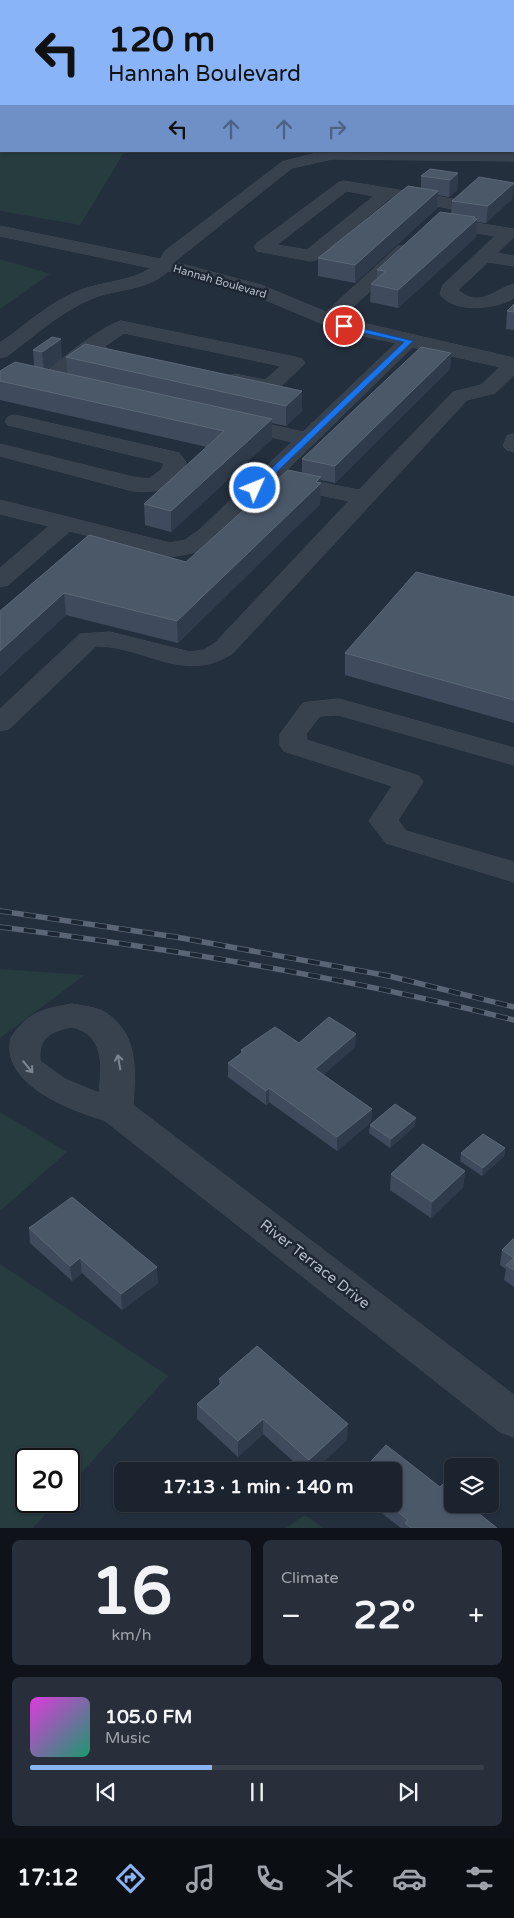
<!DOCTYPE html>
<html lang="en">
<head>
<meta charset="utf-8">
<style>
  body { margin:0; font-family:"Varela Round",sans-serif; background:#282f3a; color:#f1f3f6; height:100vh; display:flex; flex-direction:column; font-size:19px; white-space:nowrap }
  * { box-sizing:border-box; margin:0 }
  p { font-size:16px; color:#a0a4aa }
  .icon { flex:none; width:28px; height:28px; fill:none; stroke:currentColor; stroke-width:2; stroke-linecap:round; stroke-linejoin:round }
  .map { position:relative; height:1528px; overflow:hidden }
  .side { display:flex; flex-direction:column; gap:12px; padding:12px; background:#0f1319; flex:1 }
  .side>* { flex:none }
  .hud { position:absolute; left:0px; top:0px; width:515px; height:152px; box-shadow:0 1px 4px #0004,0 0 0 1px #39404a; background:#8ab4f8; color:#111; overflow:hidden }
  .controls { position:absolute; left:444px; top:1458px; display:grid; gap:10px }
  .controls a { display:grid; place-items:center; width:55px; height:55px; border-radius:8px; background:#1b232e; box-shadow:0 1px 4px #0004,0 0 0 1px #39404a; font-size:25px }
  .speed { position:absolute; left:15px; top:1448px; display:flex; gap:10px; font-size:25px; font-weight:700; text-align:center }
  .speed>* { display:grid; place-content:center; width:65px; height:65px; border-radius:50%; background:#1b232e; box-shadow:0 1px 4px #0004,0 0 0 1px #39404a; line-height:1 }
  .speed .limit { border:2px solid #111; border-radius:8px; background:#fff; color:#111 }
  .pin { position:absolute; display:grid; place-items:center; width:42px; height:42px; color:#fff; margin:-21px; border:2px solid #fff; border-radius:50%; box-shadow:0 1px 5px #0007 }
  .me { position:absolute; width:55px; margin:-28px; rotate:46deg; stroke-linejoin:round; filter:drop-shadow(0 0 4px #0008) }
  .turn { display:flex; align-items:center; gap:18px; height:105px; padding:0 25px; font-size:22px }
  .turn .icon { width:65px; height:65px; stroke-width:2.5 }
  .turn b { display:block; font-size:35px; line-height:42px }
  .lanes { display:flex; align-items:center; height:48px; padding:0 25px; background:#0003; justify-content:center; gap:25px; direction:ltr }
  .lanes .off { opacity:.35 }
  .big { font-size:38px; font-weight:700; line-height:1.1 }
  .side .card { flex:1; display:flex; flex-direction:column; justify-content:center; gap:8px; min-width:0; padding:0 18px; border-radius:8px; background:#282f3a }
  .side .dial { align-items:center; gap:0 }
  .dial b { font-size:65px; line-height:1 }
  .song { display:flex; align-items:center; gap:15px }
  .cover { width:60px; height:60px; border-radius:8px; background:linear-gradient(135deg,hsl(300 70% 55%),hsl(160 70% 35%)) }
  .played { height:5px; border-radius:2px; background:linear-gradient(90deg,#8ab4f8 40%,#39404a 40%) }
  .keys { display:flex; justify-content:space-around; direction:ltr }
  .heat { display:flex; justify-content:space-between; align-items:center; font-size:28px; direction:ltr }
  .side .tiles { flex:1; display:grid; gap:12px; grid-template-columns:1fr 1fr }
  .card:last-child { grid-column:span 2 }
  .trip { position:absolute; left:114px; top:1462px; width:288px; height:50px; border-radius:8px; background:#1b232e; box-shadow:0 1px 4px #0004,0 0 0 1px #39404a; font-weight:700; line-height:50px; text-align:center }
  .tabs { display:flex; height:80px; justify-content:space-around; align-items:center; background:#0b0e12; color:#a0a4aa }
  .tabs .icon { width:35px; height:35px }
  .tabs .current { color:#8ab4f8 }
  .tabs b { font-size:22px; color:#f1f3f6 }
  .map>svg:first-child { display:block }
  .green { fill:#263c3f }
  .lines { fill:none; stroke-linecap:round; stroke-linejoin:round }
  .minor-casing { stroke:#414a57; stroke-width:1 }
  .minor { fill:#38414e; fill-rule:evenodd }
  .rail-casing { stroke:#5a6575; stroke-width:5.5 }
  .rail { stroke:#1d2633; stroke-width:4; stroke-dasharray:12; stroke-linecap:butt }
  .wall { fill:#3f4b5c }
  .shaded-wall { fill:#2f3b4b }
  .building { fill:#4b5868; stroke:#5c6777 }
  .oneway { stroke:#7c8592 }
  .route { fill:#1a73e8; stroke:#114b97 }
  .labels { text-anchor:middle; stroke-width:5; stroke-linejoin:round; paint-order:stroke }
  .far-street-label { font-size:11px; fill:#b4bcc9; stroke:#1d2633 }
  .near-street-label { font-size:15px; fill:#b4bcc9; stroke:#1d2633 }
</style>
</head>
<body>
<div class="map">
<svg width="514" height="1528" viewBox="0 0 514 1528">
  <rect width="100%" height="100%" fill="#242f3e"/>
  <g class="green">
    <polygon points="0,0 514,0 514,136 514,1 1,1 1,151 125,151 80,225 0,211"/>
    <polygon points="0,259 50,274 0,309"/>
    <polygon points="0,969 85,975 0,1038"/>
    <polygon points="0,1112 67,1152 0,1211"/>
    <polygon points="0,1264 168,1376 69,1487 69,1459 26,1459 26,1501 57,1501 33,1528 0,1528"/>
    <polygon points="305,1515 324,1528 286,1528"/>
  </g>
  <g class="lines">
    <g class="minor-casing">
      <g id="minor">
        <path d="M325,151H514V161L332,159L292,168L174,262L261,285L326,312L398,246H410L413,250L410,254L341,318L514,358V375L495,393L467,400L233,653C185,685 145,646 96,646L9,729L0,731V709L80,634L110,632L190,652L204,650L215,643L349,501L277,486L275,482L214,541L200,551L192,553L170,557L70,531L8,585L0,587V568L49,526L0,514V500L170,543L185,540L198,531L292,442L229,427L226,423L229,419L236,417L303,432L396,343L337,330L249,293L168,271C147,291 118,288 93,298C61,311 34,336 7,356L0,358V343C26,325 51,301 81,290C105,281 130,282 151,268L0,236V226L160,259L165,251L282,162ZM413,347L500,367L481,385L453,392L359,490L282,475Z"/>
        <path d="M344,181L453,199L461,204L453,209L390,198L316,260L310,261L257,251L254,247L257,243L338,183ZM347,191L374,196L307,250L277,245Z"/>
        <path d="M439,217L514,229V237L497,253L514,256V266L488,262L458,290C480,310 496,288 514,284V298C496,309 454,314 440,294L443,285L495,236L433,226L431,222L433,218Z"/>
        <path d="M121,321L295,357L302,359L305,363L276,391L269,393L228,384L225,380L228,376L235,374L265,380L281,366L124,333L105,346L108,350L105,354L93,355L54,384H40L37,380L40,376C60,361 99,327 121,321Z"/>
        <path d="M15,415L179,453L186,462C178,490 158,493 133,491L0,456V444L133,477L149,479L162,469L164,463L8,425L5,421L8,417Z"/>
        <polygon points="514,434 514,452 507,450 503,446 507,436"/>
        <polygon points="339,699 514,748 514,765 338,715 320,716 306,734 307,740 419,776 423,782 398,820 406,831 514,862 514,882 386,843 369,821 392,786 284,751 280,745 280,734 303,703"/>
        <path d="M72,1004C82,1006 97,1007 106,1013C139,1035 135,1071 133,1105L514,1395V1437L500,1432L104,1120C73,1111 0,1085 11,1038C27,1012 44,1009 72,1004ZM72,1027C105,1034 102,1066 99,1093L65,1079L40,1061C38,1038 50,1031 72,1027Z"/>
      </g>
    </g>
    <use href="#minor" class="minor"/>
    <g class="rail-casing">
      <g id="rail">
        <polyline points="0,911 176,937 389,976 514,1007"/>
        <path d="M0,927C173,949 345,977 514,1020"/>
      </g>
    </g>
    <use href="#rail" class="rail"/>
  </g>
  <g class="wall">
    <polygon points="458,173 457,190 449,197 438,195 437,208 355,283 318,276 318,258 421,188 421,176"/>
    <polygon points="514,183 512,199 486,223 477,222 476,237 398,308 370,302 371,284 377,279 377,270 451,214 452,201"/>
    <polygon points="514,304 514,330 506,329 507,311"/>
    <polygon points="85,344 302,411 286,426 272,423 272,439 171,532 145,525 144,504 207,447 0,400 0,371 34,366 33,350 62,358 47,369 67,373 66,357"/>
    <polygon points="451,353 450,369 335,483 321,480 320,504 178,643 66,615 0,676 0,611 89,535 186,562 302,473 302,459"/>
    <polygon points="514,597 514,723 345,675 345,653"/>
    <polygon points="299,1043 355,1047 323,1075 372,1109 371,1122 337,1151 269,1102 266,1105 228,1077 228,1063 241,1054 241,1050"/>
    <polygon points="370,1125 415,1126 390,1148 369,1133"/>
    <polygon points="505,1148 504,1156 482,1176 460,1161 461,1153"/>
    <polygon points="465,1171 463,1187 431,1218 390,1190 391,1174"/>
    <polygon points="29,1228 158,1283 122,1310 82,1273 72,1281 30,1243"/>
    <polygon points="514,1238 514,1287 504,1280 506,1269 500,1265 502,1250"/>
    <polygon points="219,1379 347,1440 313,1471 304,1471 263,1434 238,1457 197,1419 197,1404 219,1385"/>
    <polygon points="440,1487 497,1528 401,1528 370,1504 392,1504"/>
  </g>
  <g class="shaded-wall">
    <polygon points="458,173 457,190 449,197 450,180"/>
    <polygon points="514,183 512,199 486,223 488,206"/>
    <polygon points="438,191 437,208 355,283 355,265"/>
    <polygon points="475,217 474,222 477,219 476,237 398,308 398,290"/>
    <polygon points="61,339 62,358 44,371 42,352"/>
    <polygon points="451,353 450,369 335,483 335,466"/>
    <polygon points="302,391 302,411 286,426 286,406"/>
    <polygon points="272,419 272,439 171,532 171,511"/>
    <polygon points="321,477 320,504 178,643 177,621"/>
    <polygon points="64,593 66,615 0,676 0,651"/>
    <polygon points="356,1034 355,1047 314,1083 315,1069"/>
    <polygon points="269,1088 269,1102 266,1105 266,1091"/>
    <polygon points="372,1109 371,1122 337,1151 337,1137"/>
    <polygon points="416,1118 415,1126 390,1148 391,1139"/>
    <polygon points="505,1148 504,1156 482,1176 483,1168"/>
    <polygon points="465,1171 463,1187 431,1218 432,1202"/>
    <polygon points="80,1258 82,1273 72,1281 70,1266"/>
    <polygon points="157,1267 158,1283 122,1310 121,1294"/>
    <polygon points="263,1419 263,1434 238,1457 238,1441"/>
    <polygon points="348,1424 347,1440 313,1471 309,1471 309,1460"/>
  </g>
  <g class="building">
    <polygon points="430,169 458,173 450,180 421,176"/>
    <polygon points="479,177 514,183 488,206 452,201"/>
    <polygon points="408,186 438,191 355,265 318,258"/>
    <polygon points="440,212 475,217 473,219 477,219 398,290 371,284 386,271 377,270"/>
    <polygon points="514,304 514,312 507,311"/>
    <polygon points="52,337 61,339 42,352 33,350"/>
    <polygon points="85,344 302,391 286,406 66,357"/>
    <polygon points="421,347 451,353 335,466 302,459"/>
    <polygon points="15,362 272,419 171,511 144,504 224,431 0,381 0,371"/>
    <polygon points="288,470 321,477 316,482 321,483 177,621 64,593 0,651 0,611 89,535 186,562"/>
    <polygon points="416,572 514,597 514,700 345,653"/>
    <polygon points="329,1017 356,1034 315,1069 372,1109 337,1137 269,1088 266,1091 228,1063 243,1052 241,1050 275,1027 299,1043"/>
    <polygon points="395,1104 416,1118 391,1139 370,1125"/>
    <polygon points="483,1134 505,1148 483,1168 461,1153"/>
    <polygon points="423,1144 465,1171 432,1202 391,1174"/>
    <polygon points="72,1197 157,1267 121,1294 80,1258 70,1266 29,1228"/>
    <polygon points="514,1238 514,1270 506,1265 514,1258 502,1250"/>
    <polygon points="257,1346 348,1424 309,1460 263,1419 238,1441 197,1404 222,1383 219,1379"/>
    <polygon points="386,1445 440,1487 443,1484 452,1492 452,1504 467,1504 497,1528 411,1528 405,1523 408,1520 388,1504 392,1504 392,1471 362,1471"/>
  </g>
  <defs><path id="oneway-shaft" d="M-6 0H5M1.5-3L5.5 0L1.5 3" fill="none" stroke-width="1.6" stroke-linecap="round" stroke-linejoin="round" transform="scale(1.25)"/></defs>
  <g class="oneway">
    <use href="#oneway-shaft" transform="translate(119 1062) rotate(-100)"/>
    <use href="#oneway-shaft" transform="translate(28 1067) rotate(50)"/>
  </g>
  <polygon class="route" points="344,324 413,341 258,490 252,490 252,487 404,342 341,328 340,326"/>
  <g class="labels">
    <g class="far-street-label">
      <text transform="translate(220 281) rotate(16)" y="4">Hannah Boulevard</text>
    </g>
    <g class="near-street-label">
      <text transform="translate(315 1264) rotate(38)" y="5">River Terrace Drive</text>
    </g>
  </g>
</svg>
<div class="controls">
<a><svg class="icon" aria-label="layers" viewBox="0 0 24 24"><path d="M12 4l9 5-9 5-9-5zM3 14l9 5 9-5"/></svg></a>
</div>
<div class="speed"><div class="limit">20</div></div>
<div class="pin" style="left:344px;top:326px;background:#d93025"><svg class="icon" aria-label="arrive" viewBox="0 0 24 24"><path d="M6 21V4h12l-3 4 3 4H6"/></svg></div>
<svg class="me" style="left:255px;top:488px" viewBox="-20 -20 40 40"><circle r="17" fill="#1a73e8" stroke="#fff" stroke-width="3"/><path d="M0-11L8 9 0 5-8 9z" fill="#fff"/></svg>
<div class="trip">17:13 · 1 min · 140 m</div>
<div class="hud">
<div class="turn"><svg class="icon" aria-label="left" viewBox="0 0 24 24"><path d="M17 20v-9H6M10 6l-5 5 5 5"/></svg><div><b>120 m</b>Hannah Boulevard</div></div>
<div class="lanes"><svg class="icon" aria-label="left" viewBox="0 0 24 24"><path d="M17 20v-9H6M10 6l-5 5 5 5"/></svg><svg class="icon off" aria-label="ahead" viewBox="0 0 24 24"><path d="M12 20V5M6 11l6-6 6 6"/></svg><svg class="icon off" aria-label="ahead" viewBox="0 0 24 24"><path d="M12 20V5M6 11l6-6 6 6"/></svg><svg class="icon off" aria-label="right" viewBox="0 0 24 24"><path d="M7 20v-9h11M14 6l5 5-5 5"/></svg></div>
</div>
</div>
<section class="side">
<div class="tiles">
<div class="card dial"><b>16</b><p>km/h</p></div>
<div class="card"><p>Climate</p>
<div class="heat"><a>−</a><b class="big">22°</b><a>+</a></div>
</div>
<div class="card">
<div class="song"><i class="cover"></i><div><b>105.0 FM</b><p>Music</p></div></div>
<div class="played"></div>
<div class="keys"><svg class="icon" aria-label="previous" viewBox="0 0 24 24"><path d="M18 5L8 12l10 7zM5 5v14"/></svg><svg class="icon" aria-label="pause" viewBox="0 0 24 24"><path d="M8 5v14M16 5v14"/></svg><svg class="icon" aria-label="next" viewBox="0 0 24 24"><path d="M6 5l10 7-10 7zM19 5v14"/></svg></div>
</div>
</div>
</section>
<nav class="tabs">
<b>17:12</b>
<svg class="icon current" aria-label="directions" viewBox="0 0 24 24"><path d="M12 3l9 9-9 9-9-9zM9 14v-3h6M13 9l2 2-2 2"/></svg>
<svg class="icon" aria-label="music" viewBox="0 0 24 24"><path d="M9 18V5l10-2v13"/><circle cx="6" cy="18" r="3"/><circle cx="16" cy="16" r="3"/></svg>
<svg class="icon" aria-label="phone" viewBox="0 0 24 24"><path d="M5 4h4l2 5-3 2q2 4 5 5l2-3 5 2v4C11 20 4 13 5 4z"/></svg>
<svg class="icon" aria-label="climate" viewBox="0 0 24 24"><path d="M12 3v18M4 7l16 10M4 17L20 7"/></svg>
<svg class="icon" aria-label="car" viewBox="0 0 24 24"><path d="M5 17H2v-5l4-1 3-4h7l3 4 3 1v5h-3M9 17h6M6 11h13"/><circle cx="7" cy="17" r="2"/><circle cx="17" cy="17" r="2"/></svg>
<svg class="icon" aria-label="filters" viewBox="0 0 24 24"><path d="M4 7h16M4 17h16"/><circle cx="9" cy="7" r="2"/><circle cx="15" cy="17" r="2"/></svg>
</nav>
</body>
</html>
